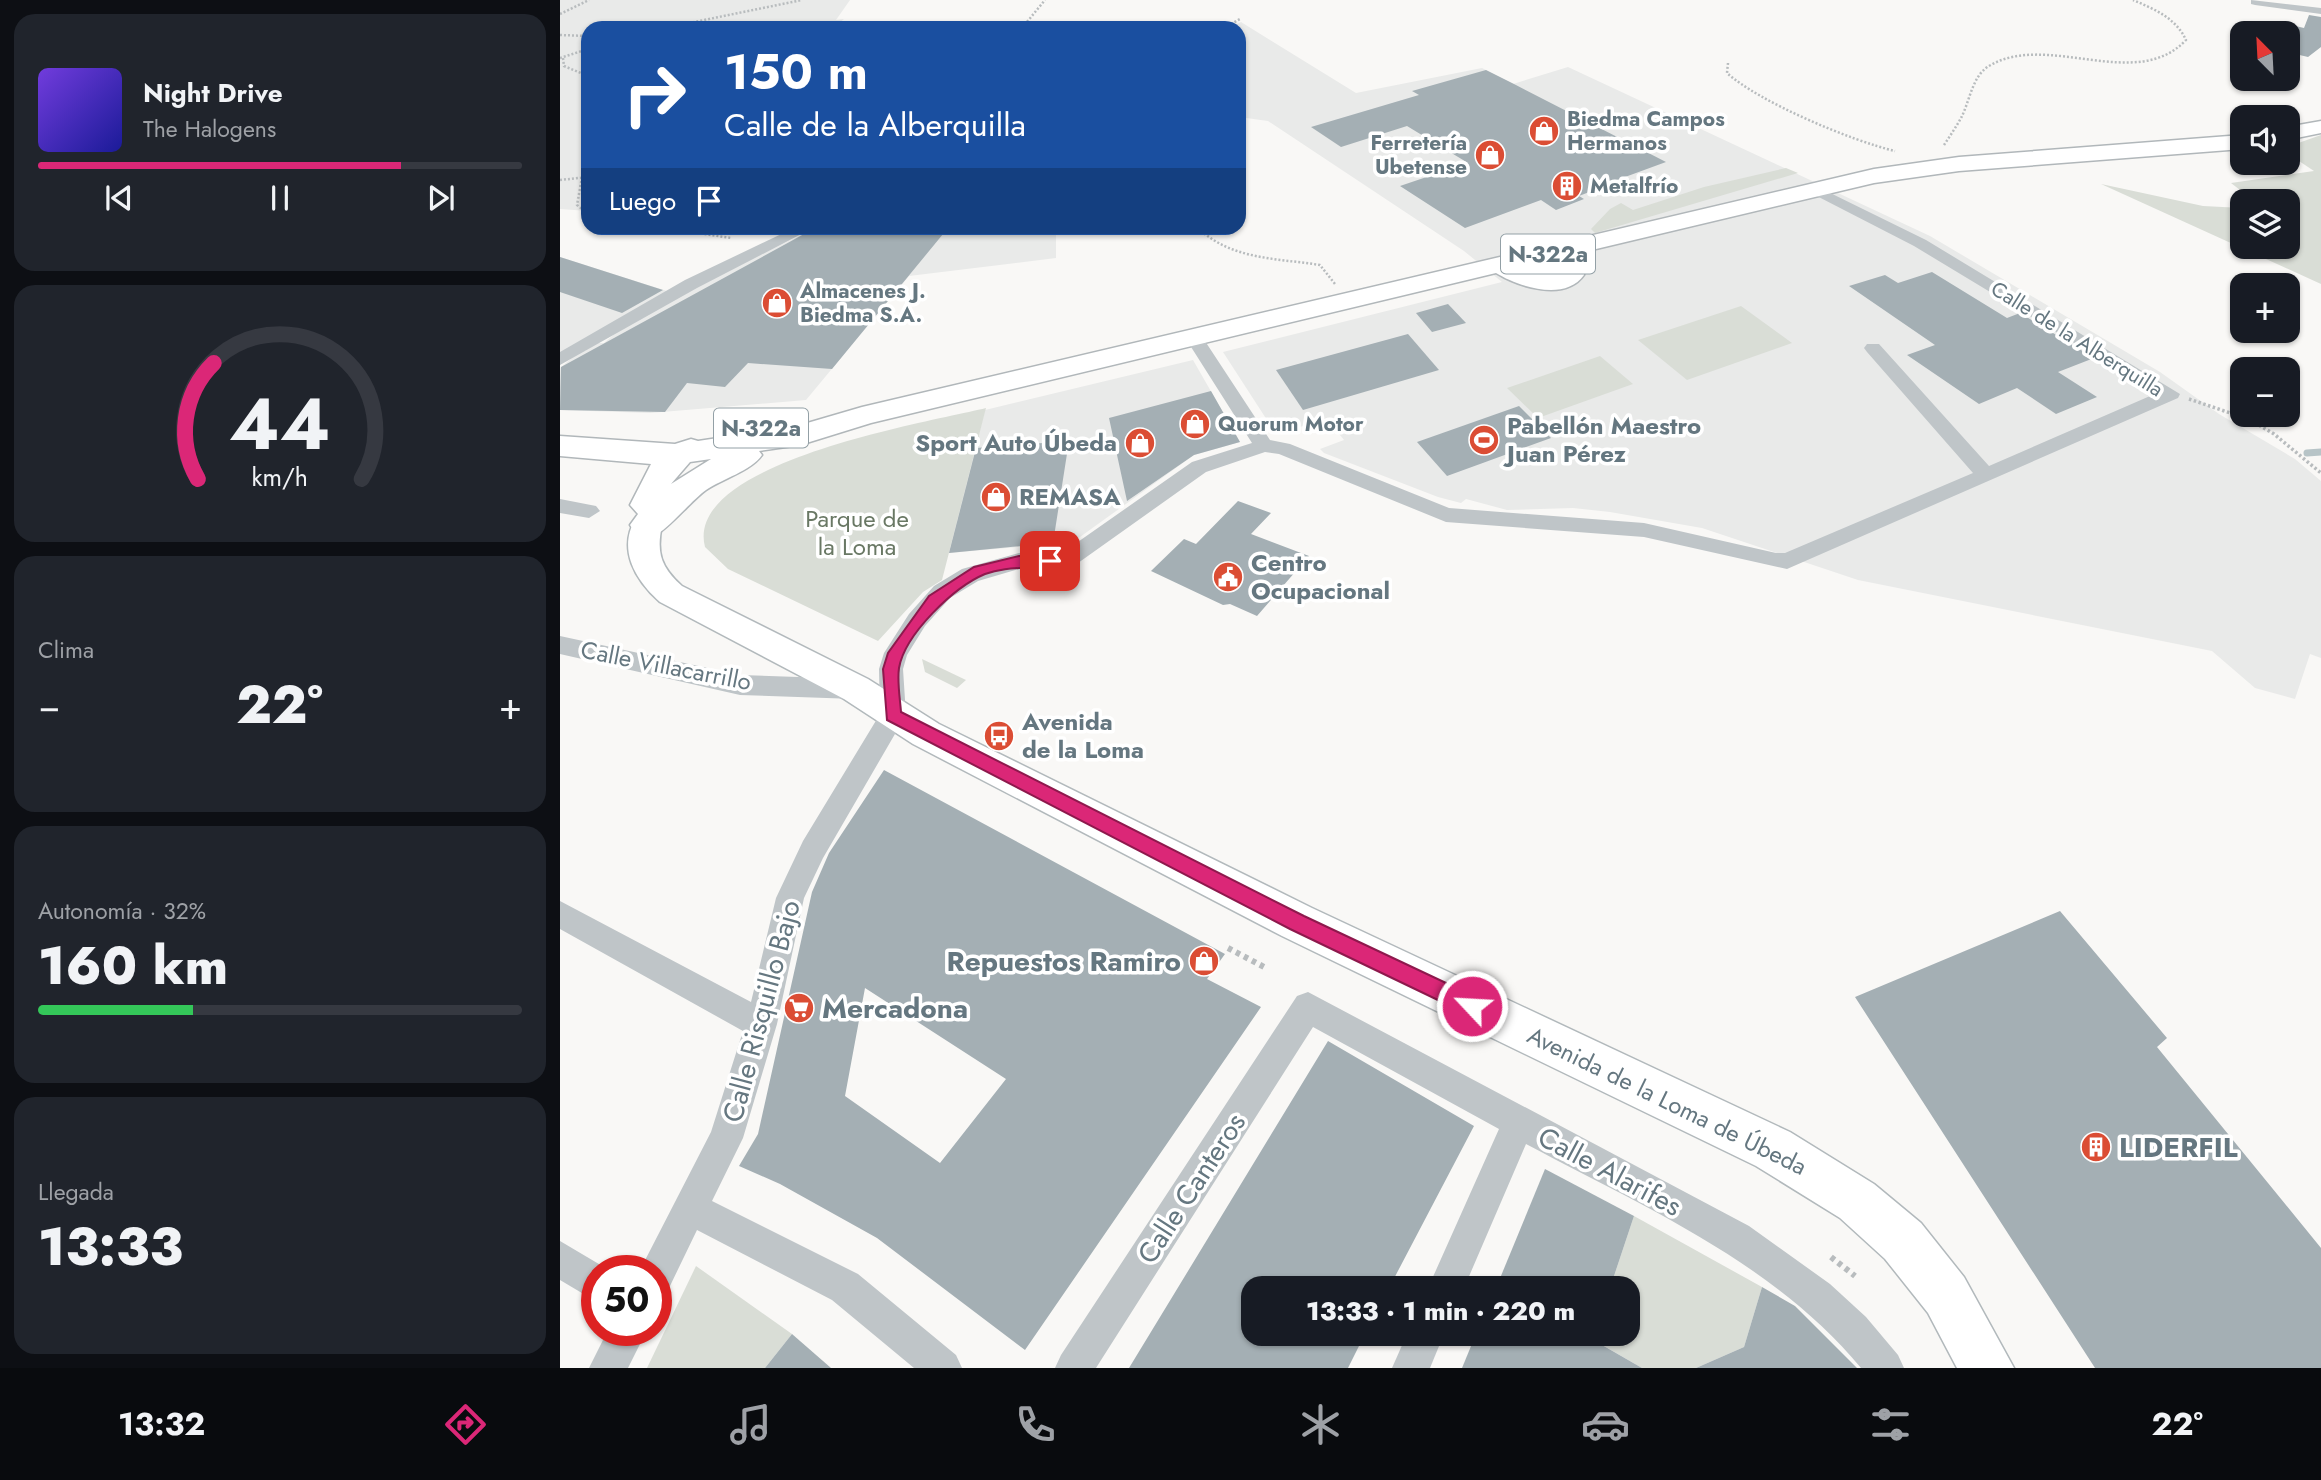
<!DOCTYPE html>
<html lang="es">
<head>
<meta charset="utf-8">
<style>
  body { margin:0; font-family:Jost,sans-serif; background:#20242c; color:#f1f3f6; height:100vh; display:flex; flex-direction:column; font-size:26px; white-space:nowrap }
  * { box-sizing:border-box; margin:0 }
  p { font-size:23px; color:#9ea1a6 }
  .icon { flex:none; width:38px; height:38px; fill:none; stroke:currentColor; stroke-width:2; stroke-linecap:round; stroke-linejoin:round }
  .map { position:relative; flex:1; overflow:hidden }
  .drawer { display:flex; flex-direction:column; gap:14px; padding:14px; background:#0d0f14; width:560px }
  .drawer>* { flex:none }
  .banner { position:absolute; left:21px; top:21px; width:665px; height:214px; border-radius:21px; box-shadow:0 2px 5px #0004; background:#1a4fa0; color:#fff; overflow:hidden }
  .needle { width:46px; rotate:336deg }
  .tools { position:absolute; left:1670px; top:21px; display:grid; gap:14px }
  .tools a { display:grid; place-items:center; width:70px; height:70px; border-radius:14px; background:#171b24; box-shadow:0 2px 5px #0004; font-size:35px }
  .speed { position:absolute; left:21px; top:1255px; display:flex; gap:14px; font-size:35px; font-weight:700; text-align:center }
  .speed>* { display:grid; place-content:center; width:91px; height:91px; border-radius:50%; background:#171b24; box-shadow:0 2px 5px #0004; line-height:1 }
  .speed .limit { border:10px solid #d22; background:#fff; color:#111 }
  .pin { position:absolute; display:grid; place-items:center; width:60px; height:60px; color:#fff; margin:-30px; border-radius:14px; box-shadow:0 4px 10px #0006 }
  .me { position:absolute; width:77px; margin:-38px; rotate:295deg; stroke-linejoin:round; filter:drop-shadow(0 0 5px #0008) }
  .turn { display:flex; align-items:center; gap:24px; height:147px; padding:0 28px; font-size:32px }
  .turn .icon { width:91px; height:91px; stroke-width:2.5 }
  .turn b { display:block; font-size:49px; line-height:60px }
  .then { display:flex; align-items:center; height:66px; padding:0 28px; background:#0003; gap:14px; font-size:26px }
  .big { font-size:52px; font-weight:800; line-height:1.1 }
  .drawer .card { flex:1; display:flex; flex-direction:column; justify-content:center; gap:10px; min-width:0; padding:0 24px; border-radius:21px; background:#20242c }
  .drawer .dial { align-items:center; gap:0 }
  .dial svg { height:182px; overflow:visible; fill:none; stroke:#363941; stroke-width:7; stroke-linecap:round; text-anchor:middle }
  .dial text { fill:#f1f3f6; stroke:none }
  .song { display:flex; align-items:center; gap:21px }
  .cover { width:84px; height:84px; border-radius:10px; background:linear-gradient(135deg,hsl(260 70% 55%),hsl(240 70% 35%)) }
  .played { height:7px; border-radius:4px; background:linear-gradient(90deg,#db2777 75%,#363941 75%) }
  .keys { display:flex; justify-content:space-around; direction:ltr }
  .heat { display:flex; justify-content:space-between; align-items:center; font-size:38px; direction:ltr }
  .charge { height:10px; border-radius:5px; background:linear-gradient(90deg,#34c759 32%,#363941 0) }
  .trip { position:absolute; left:681px; top:1276px; width:399px; height:70px; border-radius:21px; background:#171b24; box-shadow:0 2px 5px #0004; font-weight:800; line-height:70px; text-align:center }
  .menu { display:flex; height:112px; justify-content:space-around; align-items:center; background:#090b0e; color:#9ea1a6 }
  .menu .icon { width:49px; height:49px }
  .menu .current { color:#db2777 }
  .menu b { font-size:32px; color:#f1f3f6 }
  main { display:flex; flex:1; min-height:0 }
  .map>svg:first-child { display:block }
  .built { fill:#e9eae9 }
  .green { fill:#d9ddd6 }
  .lines { fill:none; stroke-linecap:round; stroke-linejoin:round }
  .stream { stroke:#b7c4c7; stroke-width:7 }
  .building { fill:#a4afb4; fill-rule:evenodd }
  .secondary-casing { stroke:#b2b9bc; stroke-width:3 }
  .primary-casing { stroke:#b1b7ba; stroke-width:3 }
  .path-far2 { stroke:#b8bcbe; stroke-width:2.5; stroke-dasharray:2 2; stroke-linecap:butt }
  .path-far1 { stroke:#b8bcbe; stroke-width:3.5; stroke-dasharray:2.5 2.5; stroke-linecap:butt }
  .path { stroke:#b8bcbe; stroke-width:6; stroke-dasharray:4.5 4.5; stroke-linecap:butt }
  .street { fill:#bfc5c8; fill-rule:evenodd }
  .secondary { fill:#fff; fill-rule:evenodd }
  .primary { fill:#fff; fill-rule:evenodd }
  .route { fill:#db2777; stroke:#8e194d; stroke-width:2 }
  .labels { text-anchor:middle; stroke-width:7; stroke-linejoin:round; paint-order:stroke }
  .far-poi-label { font-size:21px; font-weight:bold; fill:#657780; stroke:#fff; text-anchor:start }
  .far-street-label { font-size:21px; fill:#657780; stroke:#fff }
  .shield { fill:#fff; stroke:#93a0a6; stroke-width:2 }
  .shield-label { font-size:23px; font-weight:bold; fill:#657780 }
  .poi-label { font-size:24px; font-weight:bold; fill:#657780; stroke:#fff; text-anchor:start }
  .park-label { font-size:24px; fill:#697864; stroke:#fff }
  .street-label { font-size:24px; fill:#657780; stroke:#fff }
  .near-poi-label { font-size:28px; font-weight:bold; fill:#657780; stroke:#fff; text-anchor:start }
  .near-street-label { font-size:28px; fill:#657780; stroke:#fff }
</style>
</head>
<body>
<main>
<section class="drawer">
<div class="card">
<div class="song"><i class="cover"></i><div><b>Night Drive</b><p>The Halogens</p></div></div>
<div class="played"></div>
<div class="keys"><svg class="icon" aria-label="previous" viewBox="0 0 24 24"><path d="M18 5L8 12l10 7zM5 5v14"/></svg><svg class="icon" aria-label="pause" viewBox="0 0 24 24"><path d="M8 5v14M16 5v14"/></svg><svg class="icon" aria-label="next" viewBox="0 0 24 24"><path d="M6 5l10 7-10 7zM19 5v14"/></svg></div>
</div>
<div class="card dial"><svg viewBox="0 0 100 80">
<path d="M14 69A42 42 0 1 1 86 69"/>
<path d="M14 69A42 42 0 0 1 21 18" stroke="#db2777"/>
<text x="50" y="56" font-size="32" font-weight="700">44</text>
<text x="50" y="72" font-size="11">km/h</text>
</svg></div>
<div class="card"><p>Clima</p>
<div class="heat"><a>−</a><b class="big">22°</b><a>+</a></div>
</div>
<div class="card"><p>Autonomía · 32%</p><b class="big">160 km</b><div class="charge"></div></div>
<div class="card"><p>Llegada</p><b class="big">13:33</b></div>
</section>
<div class="map">
<svg width="1761" height="1368" viewBox="0 0 1761 1368">
  <rect width="100%" height="100%" fill="#f9f8f6"/>
  <g class="built">
    <polygon points="0,0 290,0 276,20 284,19 273,28 28,28 28,211 0,209"/>
    <polygon points="681,22 796,93 922,68 953,84 1008,67 1370,236 1600,372 1659,414 1735,459 1761,481 1761,658 1750,654 1735,699 1695,688 1652,651 1298,580 1142,528 1050,512 1013,508 947,510 906,499 901,503 878,497 764,453 760,449 784,440 767,419 716,434 663,352 942,282 904,251 708,121 679,117 679,28 669,28"/>
    <polygon points="256,228 496,228 496,258 349,276 246,400 90,413 0,410 0,368 20,351 25,351 34,343 44,343 59,330 170,269"/>
    <polygon points="0,257 110,292 0,354"/>
    <polygon points="633,360 680,442 634,455 513,542 389,553 425,410"/>
  </g>
  <g class="green">
    <polygon points="1761,135 1761,284 1541,184 1643,206 1682,208 1682,247 1727,247 1727,201 1694,201 1671,183 1754,171 1727,153 1727,147"/>
    <polygon points="1226,168 1238,173 1035,233 1031,229 1050,209 1061,203 1073,210 1144,187"/>
    <polygon points="1181,306 1232,343 1127,380 1078,340"/>
    <polygon points="1040,356 1073,384 978,418 947,388"/>
    <path d="M426,408L382,580L363,592L318,641L168,569L145,547C123,462 370,422 426,408Z"/>
    <polygon points="362,659 406,680 397,688 365,672"/>
    <polygon points="1074,1216 1202,1287 1184,1347 1136,1368 1082,1368 1032,1339 1034,1334 1068,1334 1068,1288 1050,1288"/>
    <polygon points="136,1266 232,1334 205,1368 87,1368"/>
  </g>
  <g class="lines">
    <polyline class="stream" points="1747,453 1761,452"/>
  </g>
  <g class="building">
    <polygon points="1749,15 1761,17 1761,47 1748,57 1727,52 1727,24 1744,28"/>
    <polygon points="926,70 954,84 1106,162 1035,188 1037,189 1019,196 1024,199 996,210 981,200 905,228 840,186 908,163 847,126 781,147 751,127 859,95 852,91"/>
    <polygon points="255,228 388,228 272,369 188,363 165,387 127,383 105,412 0,410 1,367"/>
    <polygon points="0,257 103,290 62,313 0,292"/>
    <polygon points="1372,272 1447,318 1460,313 1534,358 1498,372 1537,397 1496,414 1457,388 1419,404 1347,355 1375,345 1289,286 1325,275 1338,283"/>
    <polygon points="888,304 906,323 872,332 856,313"/>
    <polygon points="848,334 879,370 743,410 716,370"/>
    <polygon points="651,391 680,442 634,455 567,501 549,418"/>
    <polygon points="959,406 991,438 887,476 857,442"/>
    <polygon points="509,441 493,543 389,553 416,448"/>
    <polygon points="678,501 711,513 691,534 749,556 697,616 670,604 663,605 591,571 624,539 636,544"/>
    <path d="M324,770L665,954L647,979L701,1007L465,1350L317,1238L220,1184L179,1166L198,1134L252,892L269,853ZM305,988L446,1079L380,1163L285,1096Z"/>
    <polygon points="1500,911 1607,1038 1597,1047 1761,1248 1761,1368 1535,1368 1295,997"/>
    <polygon points="768,1041 914,1126 829,1288 693,1288 693,1334 805,1334 788,1368 569,1368"/>
    <polygon points="985,1169 1074,1216 1050,1288 936,1288"/>
    <polygon points="1202,1287 1235,1306 1297,1368 1136,1368 1184,1347"/>
    <polygon points="232,1334 271,1368 205,1368"/>
    <polygon points="916,1334 1023,1334 1082,1368 902,1368"/>
  </g>
  <g class="lines">
    <g class="secondary-casing">
      <path id="secondary" d="M87,515L98,518L102,525C96,553 101,567 122,586L308,679L379,724L752,908L1230,1132L1314,1184L1361,1223L1404,1277L1454,1368H1397L1368,1313L1325,1259L1280,1218L1196,1166L722,936L353,744L284,699L100,602C75,580 57,549 76,518Z"/>
    </g>
    <g class="primary-casing">
      <g id="primary">
        <polygon points="1761,121 1761,133 1727,140 1727,127"/>
        <path d="M1682,135V149L1399,171L1314,183L1015,254L1025,266L1024,275C1005,302 959,287 936,273L311,423L240,445L199,451L202,455C191,471 162,479 146,490C132,500 109,528 97,534C89,537 83,535 75,533L70,525L78,514L70,505L91,464L0,456V436L115,444L131,439L138,441L237,426L302,407L1314,169L1399,157ZM992,260L999,267L992,274L977,273L962,267ZM151,459L111,484L130,462Z"/>
      </g>
    </g>
    <g class="path-far2">
      <polyline points="0,14 29,0"/>
      <polyline points="105,28 242,0"/>
      <polyline points="462,28 485,0"/>
      <polyline points="664,28 680,19"/>
      <polyline points="0,35 28,36"/>
      <polyline points="0,58 28,49"/>
      <polyline points="3,58 4,66 28,76"/>
      <path d="M1168,63L1167,73C1199,102 1292,141 1335,151"/>
      <path d="M1384,145C1390,136 1396,127 1401,118C1410,101 1412,76 1429,66C1487,31 1576,93 1626,40C1616,18 1594,9 1573,0"/>
      <polyline points="28,172 22,177 17,205 28,214"/>
      <polyline points="0,180 28,177"/>
      <polyline points="105,228 171,238"/>
      <path d="M638,228C672,260 716,258 760,265L775,284"/>
    </g>
    <polyline class="path-far1" points="1629,399 1688,419 1714,434 1761,473"/>
    <g class="path">
      <polyline points="668,948 706,968"/>
      <polyline points="1271,1257 1295,1276"/>
    </g>
    <g class="street">
      <polygon points="1691,0 1761,8 1761,14 1695,5 1691,4"/>
      <polygon points="1254,185 1366,240 1620,394 1618,398 1227,569 1084,537 886,522 719,454 705,452 646,472 518,563 459,569 418,581 390,598 365,626 347,655 343,669 346,715 263,858 244,898 217,1024 183,1138 152,1201 298,1274 396,1355 402,1368 354,1368 272,1300 137,1230 109,1288 96,1293 96,1270 80,1270 151,1132 183,1031 0,929 0,901 191,1002 216,898 243,841 320,714 319,669 324,653 349,614 374,586 402,569 459,553 505,551 632,462 692,443 626,339 629,335 641,335 710,440 730,444 889,508 1084,523 1216,553 1225,553 1413,473 1307,352 1304,348 1307,344 1319,344 1429,466 1597,393 1354,246 1249,192 1247,189"/>
      <polygon points="234,228 253,228 137,288 0,365 0,352 125,280"/>
      <polygon points="0,499 36,506 40,511 29,518 0,513"/>
      <polygon points="0,636 180,675 295,679 304,682 307,689 304,696 295,699 180,695 0,654"/>
      <path d="M748,992L1189,1226L1270,1284L1306,1317L1338,1355L1344,1368H1301C1213,1262 1084,1207 966,1144L904,1288H868L939,1129L753,1027L536,1368H495L501,1355L737,996Z"/>
      <polygon points="0,1241 49,1270 37,1270 37,1302 0,1280"/>
      <polygon points="48,1330 87,1330 68,1368 29,1368"/>
      <polygon points="847,1334 884,1334 870,1368 832,1368"/>
    </g>
    <use href="#secondary" class="secondary"/>
    <use href="#primary" class="primary"/>
  </g>
  <path class="route" d="M490,555L495,557V564C473,570 449,565 425,574C394,587 345,634 339,668C337,682 340,698 341,712L744,916L920,999L922,1006L920,1013L912,1016L905,1013L730,929L327,720L323,669L328,653L369,596L414,567L459,556Z"/>
  <defs>
    <g id="shop-disc" transform="scale(1.575)"><circle r="9.5" fill="#db4d34" stroke="#fff"/><path d="M-5-2.5h2.3a2.7 3.5 0 0 1 5.4 0H5L5.5 6h-11ZM-1.5-2.5h3a1.5 2.3 0 0 0-3 0Z" fill="#fff"/></g>
    <g id="building-disc" transform="scale(1.575)"><circle r="9.5" fill="#db4d34" stroke="#fff"/><path d="M-4-6H4V6H1V3H-1V6H-4ZM-2.5-4.3h1.7v1.8h-1.7ZM.8-4.3h1.7v1.8H.8ZM-2.5-1h1.7V.8h-1.7ZM.8-1h1.7V.8H.8Z" fill="#fff"/></g>
    <g id="stadium-disc" transform="scale(1.575)"><circle r="9.5" fill="#db4d34" stroke="#fff"/><path d="M0-5a6.5 5 0 1 0 0 10a6.5 5 0 1 0 0-10ZM-3.5-1.8h7v3.6h-7Z" fill="#fff"/></g>
    <g id="civic-disc" transform="scale(1.575)"><circle r="9.5" fill="#db4d34" stroke="#fff"/><path d="M-.6-6.5H3V-4.5H.6V-3L4-1V1h2V6H-6V1h2V-1L-.6-3ZM-1.2 2.5V6h2.4V2.5Z" fill="#fff"/></g>
    <g id="bus-disc" transform="scale(1.575)"><circle r="9.5" fill="#db4d34" stroke="#fff"/><path d="M-5-6H5V4H4V6H2V4H-2V6H-4V4H-5ZM-3.5-4V0h7V-4ZM-3.5 1.2v1.5H-2V1.2ZM2 1.2v1.5H3.5V1.2Z" fill="#fff"/></g>
    <g id="supermarket-disc" transform="scale(1.575)"><circle r="9.5" fill="#db4d34" stroke="#fff"/><path d="M-6-5.5h2.5l.6 2H6L4.5 2H-2.5L-4.4-4H-6ZM-1.5 3.2a1.3 1.3 0 1 0 .1 0ZM3 3.2a1.3 1.3 0 1 0 .1 0Z" fill="#fff"/></g>
  </defs>
  <g fill-rule="evenodd">
    <use href="#shop-disc" x="984" y="131"/>
    <use href="#shop-disc" x="930" y="155"/>
    <use href="#building-disc" x="1007" y="186"/>
    <use href="#shop-disc" x="217" y="303"/>
    <use href="#shop-disc" x="635" y="424"/>
    <use href="#stadium-disc" x="924" y="440"/>
    <use href="#shop-disc" x="580" y="443"/>
    <use href="#shop-disc" x="436" y="497"/>
    <use href="#civic-disc" x="668" y="577"/>
    <use href="#bus-disc" x="439" y="736"/>
    <use href="#shop-disc" x="644" y="961"/>
    <use href="#supermarket-disc" x="239" y="1008"/>
    <use href="#building-disc" x="1536" y="1147"/>
  </g>
  <g class="labels">
    <g class="far-poi-label">
      <text x="1007" y="126">Biedma Campos<tspan x="1007" dy="24">Hermanos</tspan></text>
      <text x="907" y="150" text-anchor="end">Ferretería<tspan x="907" dy="24">Ubetense</tspan></text>
      <text x="1030" y="193">Metalfrío</text>
      <text x="240" y="298">Almacenes J.<tspan x="240" dy="24">Biedma S.A.</tspan></text>
      <text x="658" y="431">Quorum Motor</text>
    </g>
    <g class="far-street-label">
      <text transform="translate(1517 339) rotate(32)" y="7">Calle de la Alberquilla</text>
    </g>
    <g class="shield">
      <rect x="941" y="234.5" width="94" height="39" rx="5"/>
      <rect x="154" y="408.5" width="94" height="39" rx="5"/>
    </g>
    <g class="shield-label">
      <text x="988" y="262">N-322a</text>
      <text x="201" y="436">N-322a</text>
    </g>
    <g class="poi-label">
      <text x="947" y="434">Pabellón Maestro<tspan x="947" dy="28">Juan Pérez</tspan></text>
      <text x="557" y="451" text-anchor="end">Sport Auto Úbeda</text>
      <text x="459" y="505">REMASA</text>
      <text x="691" y="571">Centro<tspan x="691" dy="28">Ocupacional</tspan></text>
      <text x="462" y="730">Avenida<tspan x="462" dy="28">de la Loma</tspan></text>
    </g>
    <g class="park-label">
      <text x="297" y="527">Parque de<tspan x="297" dy="28">la Loma</tspan></text>
    </g>
    <g class="street-label">
      <text transform="translate(106 666) rotate(11)" y="8">Calle Villacarrillo</text>
      <text transform="translate(1107 1101) rotate(26)" y="8">Avenida de la Loma de Úbeda</text>
    </g>
    <g class="near-poi-label">
      <text x="621" y="971" text-anchor="end">Repuestos Ramiro</text>
      <text x="262" y="1018">Mercadona</text>
      <text x="1559" y="1157">LIDERFIL</text>
    </g>
    <g class="near-street-label">
      <text transform="translate(201 1011) rotate(-75)" y="10">Calle Risquillo Bajo</text>
      <text transform="translate(1050 1171) rotate(28)" y="10">Calle Alarifes</text>
      <text transform="translate(631 1188) rotate(-57)" y="10">Calle Canteros</text>
    </g>
  </g>
</svg>
<div class="tools">
<a><svg class="needle" viewBox="-14 -14 28 28"><path d="M0-13l5 13h-10z" fill="#e53935"/><path d="M0 13l5-13h-10z" fill="#9ea1a6"/></svg></a>
<a><svg class="icon" aria-label="sound" viewBox="0 0 24 24"><path d="M4 9h4l5-4v14l-5-4H4zM17 9q2 3 0 6"/></svg></a>
<a><svg class="icon" aria-label="layers" viewBox="0 0 24 24"><path d="M12 4l9 5-9 5-9-5zM3 14l9 5 9-5"/></svg></a>
<a>+</a>
<a>−</a>
</div>
<div class="speed"><div class="limit">50</div></div>
<div class="pin" style="left:490px;top:561px;background:#d93025"><svg class="icon" aria-label="arrive" viewBox="0 0 24 24"><path d="M6 21V4h12l-3 4 3 4H6"/></svg></div>
<svg class="me" style="left:912px;top:1006px" viewBox="-20 -20 40 40"><circle r="17" fill="#db2777" stroke="#fff" stroke-width="3"/><path d="M0-11L8 9 0 5-8 9z" fill="#fff"/></svg>
<div class="trip">13:33 · 1 min · 220 m</div>
<div class="banner">
<div class="turn"><svg class="icon" aria-label="right" viewBox="0 0 24 24"><path d="M7 20v-9h11M14 6l5 5-5 5"/></svg><div><b>150 m</b>Calle de la Alberquilla</div></div>
<div class="then">Luego<svg class="icon" aria-label="arrive" viewBox="0 0 24 24"><path d="M6 21V4h12l-3 4 3 4H6"/></svg></div>
</div>
</div>
</main>
<nav class="menu">
<b>13:32</b>
<svg class="icon current" aria-label="directions" viewBox="0 0 24 24"><path d="M12 3l9 9-9 9-9-9zM9 14v-3h6M13 9l2 2-2 2"/></svg>
<svg class="icon" aria-label="music" viewBox="0 0 24 24"><path d="M9 18V5l10-2v13"/><circle cx="6" cy="18" r="3"/><circle cx="16" cy="16" r="3"/></svg>
<svg class="icon" aria-label="phone" viewBox="0 0 24 24"><path d="M5 4h4l2 5-3 2q2 4 5 5l2-3 5 2v4C11 20 4 13 5 4z"/></svg>
<svg class="icon" aria-label="climate" viewBox="0 0 24 24"><path d="M12 3v18M4 7l16 10M4 17L20 7"/></svg>
<svg class="icon" aria-label="car" viewBox="0 0 24 24"><path d="M5 17H2v-5l4-1 3-4h7l3 4 3 1v5h-3M9 17h6M6 11h13"/><circle cx="7" cy="17" r="2"/><circle cx="17" cy="17" r="2"/></svg>
<svg class="icon" aria-label="filters" viewBox="0 0 24 24"><path d="M4 7h16M4 17h16"/><circle cx="9" cy="7" r="2"/><circle cx="15" cy="17" r="2"/></svg>
<b>22°</b>
</nav>
</body>
</html>
